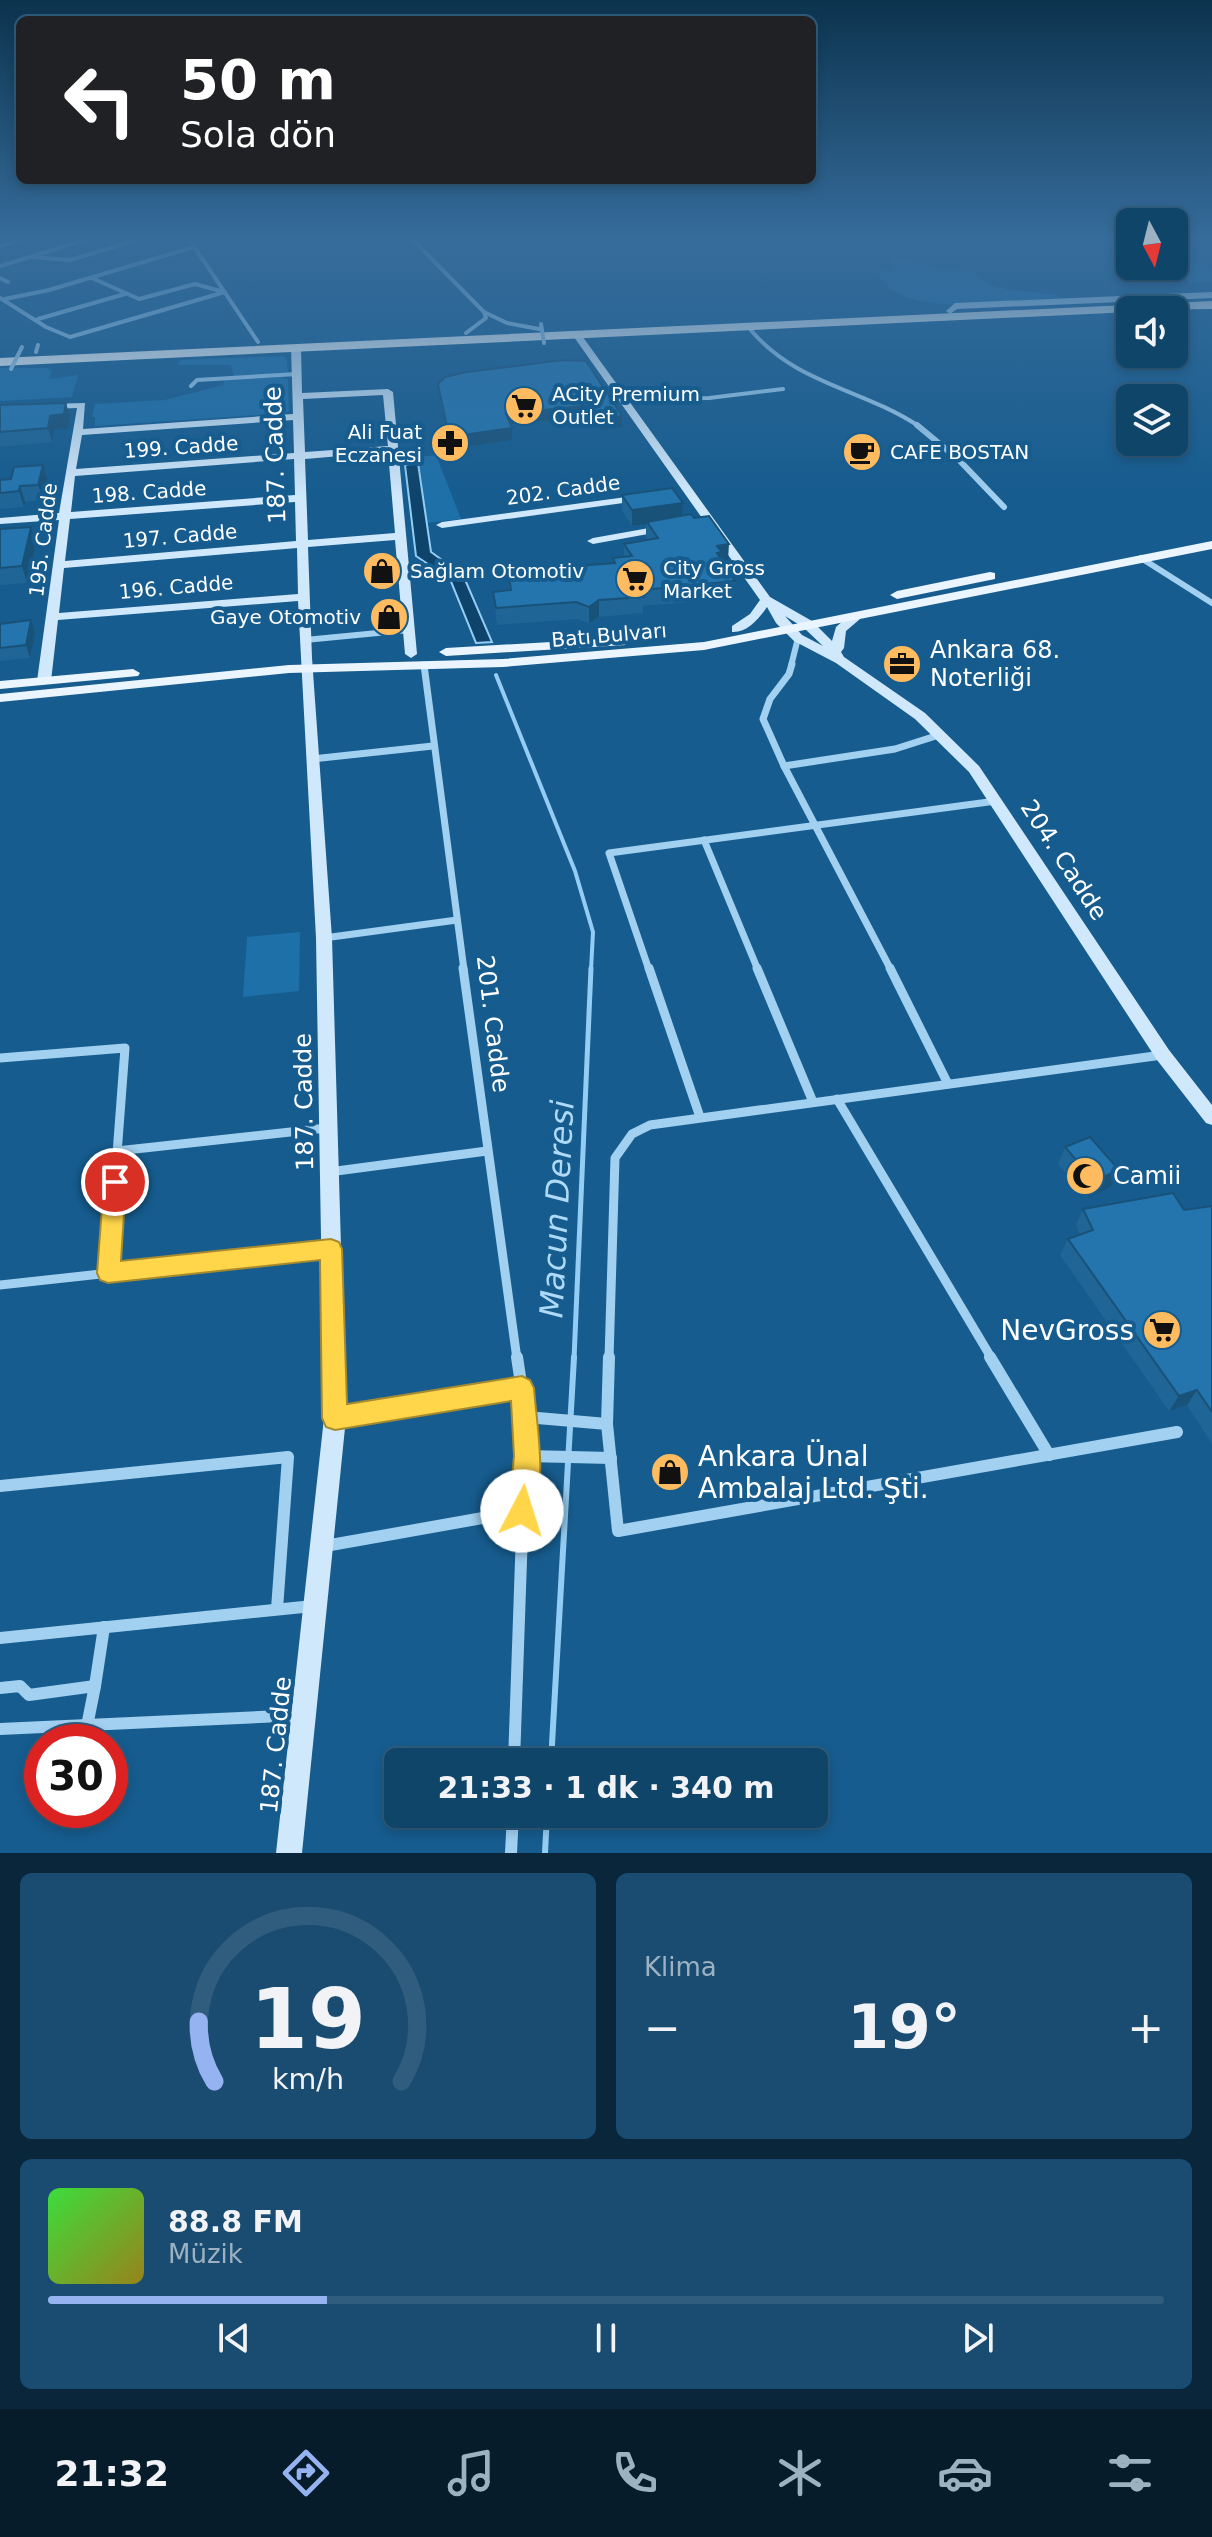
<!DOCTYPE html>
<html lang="tr">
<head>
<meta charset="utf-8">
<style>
  body { margin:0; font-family:"DejaVu Sans",sans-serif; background:#194c70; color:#f1f3f6; height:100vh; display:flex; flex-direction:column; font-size:30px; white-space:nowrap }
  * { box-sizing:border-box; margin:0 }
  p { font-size:26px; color:#9cb1c1 }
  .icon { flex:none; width:44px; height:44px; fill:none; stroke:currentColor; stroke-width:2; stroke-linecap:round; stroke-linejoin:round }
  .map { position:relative; height:1853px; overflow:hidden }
  .side { display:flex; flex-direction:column; gap:20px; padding:20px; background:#09263a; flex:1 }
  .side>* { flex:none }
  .banner { position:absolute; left:16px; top:16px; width:800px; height:168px; border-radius:12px; box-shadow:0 4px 12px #0003,0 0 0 2px #305d7e; background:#202124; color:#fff; overflow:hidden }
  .needle { width:52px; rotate:173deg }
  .fabs { position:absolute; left:1116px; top:208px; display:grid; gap:16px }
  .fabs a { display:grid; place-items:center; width:72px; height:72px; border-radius:12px; background:#10456a; box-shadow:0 4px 12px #0003,0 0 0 2px #305d7e; font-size:40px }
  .speed { position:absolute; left:24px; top:1724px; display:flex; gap:16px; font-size:40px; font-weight:700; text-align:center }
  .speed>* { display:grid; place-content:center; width:104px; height:104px; border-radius:50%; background:#10456a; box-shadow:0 4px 12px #0003,0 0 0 2px #305d7e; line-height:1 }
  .speed .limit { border:12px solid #d22; background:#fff; color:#111 }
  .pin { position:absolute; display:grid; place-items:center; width:68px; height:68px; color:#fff; margin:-34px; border:4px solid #fff; border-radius:50%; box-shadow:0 2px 8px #0007 }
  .me { position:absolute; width:88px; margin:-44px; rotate:5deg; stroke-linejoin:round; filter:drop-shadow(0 0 6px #0008) }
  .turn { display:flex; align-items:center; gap:28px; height:168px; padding:0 32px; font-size:36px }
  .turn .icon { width:104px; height:104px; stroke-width:2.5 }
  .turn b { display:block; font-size:56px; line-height:68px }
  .big { font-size:60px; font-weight:600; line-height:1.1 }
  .side .widget { flex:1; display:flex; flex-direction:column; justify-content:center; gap:12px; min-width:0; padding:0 28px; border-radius:12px; background:#194c70 }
  .side .dial { align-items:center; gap:0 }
  .dial svg { height:208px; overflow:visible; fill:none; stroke:#305d7e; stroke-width:7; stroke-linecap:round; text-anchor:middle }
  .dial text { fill:#f1f3f6; stroke:none }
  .song { display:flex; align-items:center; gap:24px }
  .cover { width:96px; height:96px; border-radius:12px; background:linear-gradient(135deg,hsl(120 70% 55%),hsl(50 70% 35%)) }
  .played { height:8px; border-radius:4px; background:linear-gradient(90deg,#95b2f1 25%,#305d7e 25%) }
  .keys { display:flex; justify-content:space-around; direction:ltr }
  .heat { display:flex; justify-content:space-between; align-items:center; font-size:44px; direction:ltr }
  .side .tiles { flex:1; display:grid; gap:20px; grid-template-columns:1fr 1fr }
  .widget:last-child { grid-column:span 2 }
  .trip { position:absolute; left:384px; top:1748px; width:444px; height:80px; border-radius:12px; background:#10456a; box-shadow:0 4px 12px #0003,0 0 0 2px #305d7e; font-weight:600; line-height:80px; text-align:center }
  .menu { display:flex; height:128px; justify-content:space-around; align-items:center; background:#061c2a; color:#9cb1c1 }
  .menu .icon { width:56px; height:56px }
  .menu .on { color:#95b2f1 }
  .menu b { font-size:36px; color:#f1f3f6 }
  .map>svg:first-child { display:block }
  .green { fill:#1e70a8 }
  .water { fill:#0e436b; stroke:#94cdf3; stroke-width:2 }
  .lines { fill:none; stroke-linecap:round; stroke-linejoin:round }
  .stream-far2 { stroke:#94cdf3; stroke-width:4 }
  .stream-far1 { stroke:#94cdf3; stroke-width:5 }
  .stream { stroke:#94cdf3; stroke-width:6 }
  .street-far4 { stroke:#a2d0f0; stroke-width:4 }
  .street-far3 { stroke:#a2d0f0; stroke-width:6 }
  .street-far2 { stroke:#a2d0f0; stroke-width:7 }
  .street-far1 { stroke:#a2d0f0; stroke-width:9 }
  .street { stroke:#a2d0f0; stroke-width:12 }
  .secondary { fill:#d0e8fb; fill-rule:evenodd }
  .primary { fill:#eaf5ff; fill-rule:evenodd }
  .highway { fill:#fff; fill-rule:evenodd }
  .street-bridge { stroke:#a2d0f0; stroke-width:4 }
  .wall { fill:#1f6595 }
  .shaded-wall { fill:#195279 }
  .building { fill:#2475ad; stroke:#195279; stroke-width:2 }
  .route { fill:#ffd54a; stroke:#a68a30; stroke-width:2 }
  .labels { text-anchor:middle; stroke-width:8; stroke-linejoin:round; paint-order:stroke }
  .far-poi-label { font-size:20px; fill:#fff; stroke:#165c8e; text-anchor:start }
  .far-street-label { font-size:20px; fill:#fff; stroke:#165c8e }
  .street-label { font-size:24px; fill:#fff; stroke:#165c8e }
  .poi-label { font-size:24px; fill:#fff; stroke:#165c8e; text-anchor:start }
  .near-poi-label { font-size:28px; fill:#fff; stroke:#165c8e; text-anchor:end }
  .near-water-label { font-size:32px; font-style:italic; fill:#aedaf7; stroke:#165c8e }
</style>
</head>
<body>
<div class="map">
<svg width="1212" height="1853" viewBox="0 0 1212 1853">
  <rect width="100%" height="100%" fill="#165c8e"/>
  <g class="green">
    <path d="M894,257L928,266L971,271L989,284L1009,290L1053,294L1063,299C1019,301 894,322 878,271L894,269L890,261Z"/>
    <polygon points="1206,263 1212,269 1212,283 1189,283 1173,266"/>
    <polygon points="284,356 287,360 288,373 234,377 231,365 178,365 180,360"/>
    <polygon points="0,368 47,368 52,371 49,378 52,379 78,375 72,397 0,401"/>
    <polygon points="279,377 288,379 289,411 284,413 95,426 95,417 92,417 95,404 165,400 223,385 224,380"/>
    <polygon points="436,455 461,519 426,523 418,457"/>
    <polygon points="300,932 299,991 243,997 247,937"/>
  </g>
  <polygon class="water" points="418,463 431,552 463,575 492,642 476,643 450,579 416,556 405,465"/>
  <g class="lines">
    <polyline class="stream-far2" points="496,675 575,871 593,932 591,970"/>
    <polyline class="stream-far1" points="574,1359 591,968"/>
    <g class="stream">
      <polyline points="551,1762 574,1357"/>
      <polyline points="545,1853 547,1814"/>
    </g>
    <g class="street-far4">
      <polyline points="189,239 258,342"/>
      <polyline points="412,239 484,312 507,323 539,329"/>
      <polyline points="0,246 23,239"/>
      <polyline points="32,257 70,260 141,239"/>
      <polyline points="0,266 88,239"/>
      <polyline points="0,278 8,282"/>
      <polyline points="92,278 139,299 195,284 224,292"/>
      <polyline points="0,298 46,327 70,337 225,292"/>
      <polyline points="5,299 49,290 194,247"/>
      <polyline points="38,319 125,294"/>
      <path d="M749,328C796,385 862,388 920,427"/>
      <polyline points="466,333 486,318 484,312"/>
      <polyline points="36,352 38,345"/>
      <polyline points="191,386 197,380 297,374"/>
      <polyline points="624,399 709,398 783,389"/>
    </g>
    <g class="street-far3">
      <polyline points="917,425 959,460 1004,507"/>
      <polyline points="1141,558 1212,603"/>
      <polyline points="305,640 409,630"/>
      <polyline points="791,666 798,638"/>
    </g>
    <g class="street-far2">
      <polyline points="792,664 789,674 770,699 763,719 784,766 891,970"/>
      <polyline points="424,665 464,970"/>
      <polyline points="312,759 433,746"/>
      <polyline points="784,766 895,749 939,735"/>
      <polyline points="704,840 758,970"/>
      <polyline points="324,938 457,920"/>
      <polyline points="649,970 609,853 996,801"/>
    </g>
    <g class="street-far1">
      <polyline points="463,968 517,1359"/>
      <polyline points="649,968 700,1117"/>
      <polyline points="757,968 813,1102"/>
      <polyline points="890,968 948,1084"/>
      <polyline points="0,1058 125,1048 108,1273"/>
      <polyline points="837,1099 992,1359"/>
      <polyline points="117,1151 327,1128"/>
      <polyline points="329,1172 487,1151"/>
      <polyline points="0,1285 330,1249"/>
      <polyline points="609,1359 615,1158 632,1134 650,1125 1162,1055"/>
    </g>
    <g class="street">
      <polyline points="609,1357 607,1424 618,1531 1177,1432"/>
      <polyline points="990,1357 1049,1455"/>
      <polyline points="526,1417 607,1424"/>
      <polyline points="337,1418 522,1388"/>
      <polyline points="527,1456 611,1458"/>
      <polyline points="0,1486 288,1457 277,1609"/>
      <polyline points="325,1546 522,1511"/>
      <polyline points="0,1638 313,1606"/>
      <polyline points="95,1686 104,1627"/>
      <polyline points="0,1688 20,1686 29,1695 95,1686 87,1726"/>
      <polyline points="0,1729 302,1715"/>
      <polyline points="514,1762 526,1417 517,1357"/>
      <polyline points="511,1853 513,1814"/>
    </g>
    <g class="secondary">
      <polygon points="1212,292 1212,298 957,309 950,314 946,311 955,303"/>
      <path d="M574,333H580L770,597L812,621L832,641L836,627L852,613H860V619L846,631L844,648L841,652L844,657L925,713L979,766L1169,1050L1212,1105V1125L1206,1123L1157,1060L969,772L915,719L836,663L794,641L776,623L767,607C759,619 747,633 732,632V626L750,614L760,600L574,337ZM785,616L803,627L823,646L802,635Z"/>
      <path d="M296,345L301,348L302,393L388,389L393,392L417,654L411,658L405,654L395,540L308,547L312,658L332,938L346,1418L302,1853H276L324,1418L316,938L298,601L58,620L51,681L49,684H39L37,681L59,520L0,524V518L59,513L77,408L47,409L43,408V404L85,403L83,429L293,414L291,348ZM383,395L388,446L305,452L303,399ZM293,420L294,453L76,469L82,435ZM388,452L395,533L308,540L305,459ZM294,459L295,495L71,512L75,476ZM295,502L296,541L65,561L70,519ZM297,548L298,594L59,613L64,568Z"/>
      <polygon points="641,495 645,496 645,500 442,528 436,525 442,522"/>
      <polygon points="666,525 670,526 670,530 593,544 587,541 593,538"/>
    </g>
    <g class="primary">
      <polygon points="1212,541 1212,549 704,650 503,667 289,673 0,702 0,694 289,665 503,659 704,642"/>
      <polygon points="990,572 995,573 995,579 897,599 890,595 897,591"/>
      <polygon points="620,638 627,642 625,645 446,656 439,652 446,648"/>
      <polygon points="133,669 140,673 138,676 0,689 0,681"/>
    </g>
    <polygon class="highway" points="1212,301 1212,309 1130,310 1130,312 0,366 0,358"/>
    <g class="street-bridge">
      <polyline points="541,324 544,343"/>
      <polyline points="11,369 22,347"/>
    </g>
  </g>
  <g class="wall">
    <polygon points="563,360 622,416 622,427 600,430 591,416 510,425 512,440 450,449 439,395 438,384"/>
    <polygon points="0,405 70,417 68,429 54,430 52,442 0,447"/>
    <polygon points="43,465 48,481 43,500 25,502 24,507 0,509 0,480 11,479"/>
    <polygon points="622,495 683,503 683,515 728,560 722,561 735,581 734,598 643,606 643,613 599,617 589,623 577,619 497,625 493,592 509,590 508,571 613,563 613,558 624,557 624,544 648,540 646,538 646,524 632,526 622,511"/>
    <polygon points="31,527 36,543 27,583 0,585 0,529"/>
    <polygon points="0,624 35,633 30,658 0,661"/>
    <polygon points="1065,1147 1119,1170 1111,1187 1087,1198 1058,1164"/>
    <polygon points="1212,1206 1212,1444 1187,1405 1169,1411 1060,1255 1068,1239 1080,1235 1076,1225 1083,1209 1184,1210"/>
  </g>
  <g class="shaded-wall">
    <polygon points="66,403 70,417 68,429 54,430 52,442 48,428 50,416"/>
    <polygon points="591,405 591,416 506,425 506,414"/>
    <polygon points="622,416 622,427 600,430 599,419"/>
    <polygon points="512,428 512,440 450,449 449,437"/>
    <polygon points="43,465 48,481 43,500 38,485"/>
    <polygon points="20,486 25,502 24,507 19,491"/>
    <polygon points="683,503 682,519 647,522 647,524 632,526 632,510"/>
    <polygon points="31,527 36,543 27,583 22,566"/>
    <polygon points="729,544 728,560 722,561 716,569 717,546"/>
    <polygon points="599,600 599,617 589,623 589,607"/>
    <polygon points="31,620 35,633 30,658 26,645"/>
    <polygon points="1119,1170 1111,1187 1087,1198 1094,1181"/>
    <polygon points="1197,1390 1187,1405 1169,1411 1179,1396"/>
  </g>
  <g class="building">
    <polygon points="563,360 586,361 622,416 599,419 591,405 506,414 512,428 449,437 438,384 445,377 467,372"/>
    <polygon points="66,403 64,414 50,416 48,428 0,432 0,405"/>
    <polygon points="43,465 38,485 20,486 19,491 0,493 0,480 11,479 14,467"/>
    <polygon points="672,488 683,503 632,510 622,495"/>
    <polygon points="691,514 694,518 709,516 729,544 717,546 722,552 717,553 735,581 641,590 644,597 599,600 589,607 576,602 496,608 493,592 511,590 508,571 615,563 613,558 632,556 624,544 658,538 647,522"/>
    <polygon points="31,527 22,566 0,568 0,529"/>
    <polygon points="31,620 26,645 0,648 0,624"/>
    <polygon points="1090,1137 1119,1170 1094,1181 1065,1147"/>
    <polygon points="1173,1193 1184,1210 1212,1206 1212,1412 1197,1390 1179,1396 1068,1239 1093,1230 1083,1209"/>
  </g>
  <linearGradient id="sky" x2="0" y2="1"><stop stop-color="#0c334e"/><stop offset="0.48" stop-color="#366c9b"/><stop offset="1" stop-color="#366c9b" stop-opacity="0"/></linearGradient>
  <rect width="1212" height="498" fill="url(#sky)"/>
  <path class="route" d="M115,1173L123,1175L126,1182L121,1261L331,1239L339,1242L342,1249L347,1404L522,1376L530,1380L534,1388C537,1429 548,1481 531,1520L522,1524L513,1520L509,1511L514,1456L511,1401L335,1430L326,1427L322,1418L320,1260L108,1283L100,1280L97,1273L104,1182L107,1175Z"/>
  <defs>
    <g id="supermarket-disc" transform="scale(2)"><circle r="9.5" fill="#ffbb60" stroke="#165c8e"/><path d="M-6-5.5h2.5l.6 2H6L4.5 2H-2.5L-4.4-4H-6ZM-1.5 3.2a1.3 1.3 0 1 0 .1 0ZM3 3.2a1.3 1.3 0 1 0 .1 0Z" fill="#111"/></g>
    <g id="pharmacy-disc" transform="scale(2)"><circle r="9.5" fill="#ffbb60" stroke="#165c8e"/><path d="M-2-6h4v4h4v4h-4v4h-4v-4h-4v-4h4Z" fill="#111"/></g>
    <g id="cafe-disc" transform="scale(2)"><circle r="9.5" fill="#ffbb60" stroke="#165c8e"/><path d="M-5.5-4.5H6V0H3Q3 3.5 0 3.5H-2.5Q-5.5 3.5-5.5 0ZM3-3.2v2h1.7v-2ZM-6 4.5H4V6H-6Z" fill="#111"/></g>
    <g id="shop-disc" transform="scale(2)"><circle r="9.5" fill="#ffbb60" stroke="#165c8e"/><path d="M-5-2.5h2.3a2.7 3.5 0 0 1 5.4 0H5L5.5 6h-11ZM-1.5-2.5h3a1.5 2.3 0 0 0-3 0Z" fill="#111"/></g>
    <g id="office-disc" transform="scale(2)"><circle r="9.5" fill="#ffbb60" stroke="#165c8e"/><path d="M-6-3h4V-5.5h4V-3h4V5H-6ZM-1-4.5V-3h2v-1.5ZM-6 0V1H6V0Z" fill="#111"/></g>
    <g id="mosque-disc" transform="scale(2)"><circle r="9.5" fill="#ffbb60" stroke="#165c8e"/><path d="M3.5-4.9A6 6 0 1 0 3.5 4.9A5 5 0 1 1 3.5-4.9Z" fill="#111"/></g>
  </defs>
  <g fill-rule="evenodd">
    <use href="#supermarket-disc" x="524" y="406"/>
    <use href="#pharmacy-disc" x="450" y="443"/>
    <use href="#cafe-disc" x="862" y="452"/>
    <use href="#shop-disc" x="382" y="571"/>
    <use href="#supermarket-disc" x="635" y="579"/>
    <use href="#shop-disc" x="389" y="617"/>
    <use href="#office-disc" x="902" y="664"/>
    <use href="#mosque-disc" x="1085" y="1176"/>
    <use href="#supermarket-disc" x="1162" y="1330"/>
    <use href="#shop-disc" x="670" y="1472"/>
  </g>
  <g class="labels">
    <g class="far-poi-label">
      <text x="552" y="401">ACity Premium<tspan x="552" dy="23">Outlet</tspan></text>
      <text x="422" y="439" text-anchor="end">Ali Fuat<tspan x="422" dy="23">Eczanesi</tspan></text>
      <text x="890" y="459">CAFE BOSTAN</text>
      <text x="663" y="575">City Gross<tspan x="663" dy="23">Market</tspan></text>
      <text x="410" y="578">Sağlam Otomotiv</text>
      <text x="361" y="624" text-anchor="end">Gaye Otomotiv</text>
    </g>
    <g class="far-street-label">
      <text transform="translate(181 447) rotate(-4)" y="7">199. Cadde</text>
      <text transform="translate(563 490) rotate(-8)" y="7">202. Cadde</text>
      <text transform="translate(149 492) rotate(-4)" y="7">198. Cadde</text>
      <text transform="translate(180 536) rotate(-5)" y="7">197. Cadde</text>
      <text transform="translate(43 540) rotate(-83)" y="7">195. Cadde</text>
      <text transform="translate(176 587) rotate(-5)" y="7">196. Cadde</text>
      <text transform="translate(609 635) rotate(-5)" y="7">Batı Bulvarı</text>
    </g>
    <g class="street-label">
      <text transform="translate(275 455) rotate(-92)" y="8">187. Cadde</text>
      <text transform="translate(1064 860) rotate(57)" y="8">204. Cadde</text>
      <text transform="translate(493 1024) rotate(83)" y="8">201. Cadde</text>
      <text transform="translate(304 1102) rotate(-91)" y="8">187. Cadde</text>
      <text transform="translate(276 1745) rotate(-84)" y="8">187. Cadde</text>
    </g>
    <g class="poi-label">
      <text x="930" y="658">Ankara 68.<tspan x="930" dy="28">Noterliği</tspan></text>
      <text x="1113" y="1184">Camii</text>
    </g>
    <g class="near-poi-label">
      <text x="1134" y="1340">NevGross</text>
      <text x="698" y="1466" text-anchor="start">Ankara Ünal<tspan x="698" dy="32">Ambalaj Ltd. Şti.</tspan></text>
    </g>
    <g class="near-water-label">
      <text transform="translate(557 1209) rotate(-87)" y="11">Macun Deresi</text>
    </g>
  </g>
</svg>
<div class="fabs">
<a><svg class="needle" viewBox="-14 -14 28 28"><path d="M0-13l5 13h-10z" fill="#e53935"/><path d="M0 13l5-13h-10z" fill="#9cb1c1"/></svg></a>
<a><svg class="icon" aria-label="sound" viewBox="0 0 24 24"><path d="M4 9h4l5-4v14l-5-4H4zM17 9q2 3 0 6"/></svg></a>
<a><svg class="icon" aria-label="layers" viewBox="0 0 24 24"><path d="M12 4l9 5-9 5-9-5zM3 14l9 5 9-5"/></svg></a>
</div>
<div class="speed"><div class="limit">30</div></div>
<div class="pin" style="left:115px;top:1182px;background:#d93025"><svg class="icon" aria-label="arrive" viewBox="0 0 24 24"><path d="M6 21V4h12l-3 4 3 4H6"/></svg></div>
<svg class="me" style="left:522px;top:1511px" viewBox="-20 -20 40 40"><circle r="19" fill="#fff"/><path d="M0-13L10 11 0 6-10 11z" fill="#ffd54a"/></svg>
<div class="trip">21:33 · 1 dk · 340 m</div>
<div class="banner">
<div class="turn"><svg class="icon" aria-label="left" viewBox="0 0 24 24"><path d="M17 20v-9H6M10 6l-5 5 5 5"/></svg><div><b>50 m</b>Sola dön</div></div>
</div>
</div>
<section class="side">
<div class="tiles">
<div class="widget dial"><svg viewBox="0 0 100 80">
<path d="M14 69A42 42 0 1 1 86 69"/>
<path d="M14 69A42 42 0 0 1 8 46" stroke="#95b2f1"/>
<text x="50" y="56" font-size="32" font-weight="700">19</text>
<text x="50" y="72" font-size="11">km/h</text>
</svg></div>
<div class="widget"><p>Klima</p>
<div class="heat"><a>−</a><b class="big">19°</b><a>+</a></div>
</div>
<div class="widget">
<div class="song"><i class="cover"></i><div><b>88.8 FM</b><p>Müzik</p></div></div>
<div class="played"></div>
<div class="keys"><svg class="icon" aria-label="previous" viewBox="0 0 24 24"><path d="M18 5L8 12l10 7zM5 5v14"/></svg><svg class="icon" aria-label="pause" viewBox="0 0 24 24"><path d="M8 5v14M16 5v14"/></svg><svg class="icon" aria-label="next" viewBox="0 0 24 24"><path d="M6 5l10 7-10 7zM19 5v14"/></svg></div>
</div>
</div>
</section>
<nav class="menu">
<b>21:32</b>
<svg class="icon on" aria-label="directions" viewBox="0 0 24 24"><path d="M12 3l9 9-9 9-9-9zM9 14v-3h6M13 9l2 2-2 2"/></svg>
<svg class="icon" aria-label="music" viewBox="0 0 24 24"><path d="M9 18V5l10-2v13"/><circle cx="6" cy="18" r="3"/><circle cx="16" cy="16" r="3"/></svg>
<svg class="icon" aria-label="phone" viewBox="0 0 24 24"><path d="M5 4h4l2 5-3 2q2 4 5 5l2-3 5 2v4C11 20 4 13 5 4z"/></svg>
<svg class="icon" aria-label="climate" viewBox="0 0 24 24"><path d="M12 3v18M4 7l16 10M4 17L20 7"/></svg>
<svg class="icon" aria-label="car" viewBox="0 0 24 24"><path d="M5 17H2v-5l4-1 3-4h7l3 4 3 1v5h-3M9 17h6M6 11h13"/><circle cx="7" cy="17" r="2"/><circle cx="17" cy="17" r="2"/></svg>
<svg class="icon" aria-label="filters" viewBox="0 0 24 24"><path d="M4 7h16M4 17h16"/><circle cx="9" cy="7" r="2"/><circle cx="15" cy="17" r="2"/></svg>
</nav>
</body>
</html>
